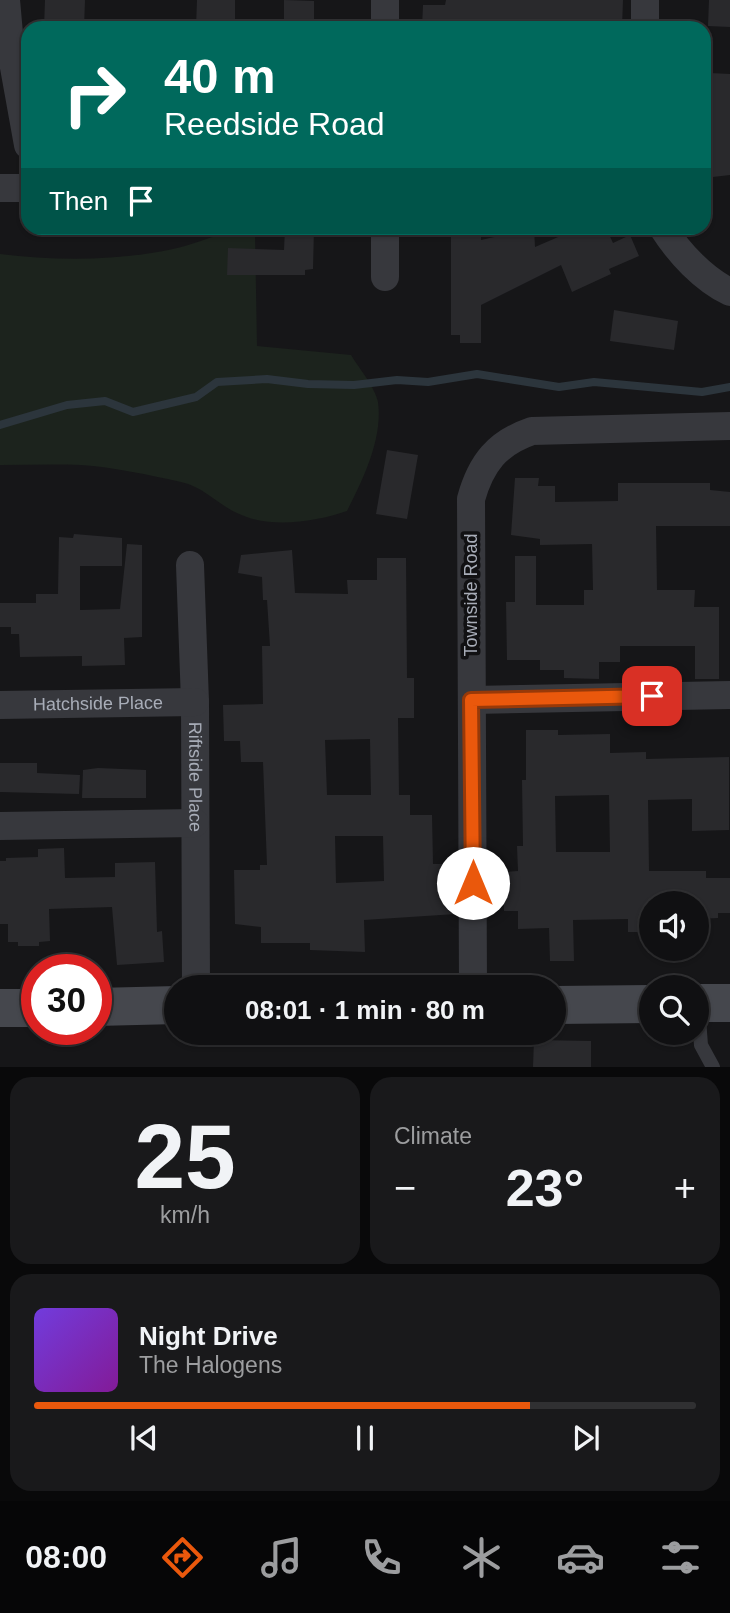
<!DOCTYPE html>
<html lang="en">
<head>
<meta charset="utf-8">
<style>
  body { margin:0; font-family:Helvetica,sans-serif; background:#19191b; color:#f1f3f6; height:100vh; display:flex; flex-direction:column; font-size:26px; white-space:nowrap }
  * { box-sizing:border-box; margin:0 }
  p { font-size:23px; color:#9c9d9f }
  .icon { flex:none; width:38px; height:38px; fill:none; stroke:currentColor; stroke-width:2; stroke-linecap:round; stroke-linejoin:round }
  .map { position:relative; height:1067px; overflow:hidden }
  .details { display:flex; flex-direction:column; gap:10px; padding:10px; background:#09090a; flex:1 }
  .details>* { flex:none }
  .banner { position:absolute; left:21px; top:21px; width:690px; height:214px; border-radius:21px; box-shadow:0 2px 5px #0004,0 0 0 2px #303032; background:#00695c; color:#fff; overflow:hidden }
  .controls { position:absolute; left:639px; top:891px; display:grid; gap:14px }
  .controls a { display:grid; place-items:center; width:70px; height:70px; border-radius:50%; background:#101012; box-shadow:0 2px 5px #0004,0 0 0 2px #303032; font-size:35px }
  .speed { position:absolute; left:21px; top:954px; display:flex; gap:14px; font-size:35px; font-weight:700; text-align:center }
  .speed>* { display:grid; place-content:center; width:91px; height:91px; border-radius:50%; background:#101012; box-shadow:0 2px 5px #0004,0 0 0 2px #303032; line-height:1 }
  .speed .limit { border:10px solid #d22; background:#fff; color:#111 }
  .pin { position:absolute; display:grid; place-items:center; width:60px; height:60px; color:#fff; margin:-30px; border-radius:14px; box-shadow:0 4px 10px #0006 }
  .me { position:absolute; width:77px; margin:-38px; rotate:0deg; stroke-linejoin:round; filter:drop-shadow(0 0 5px #0008) }
  .turn { display:flex; align-items:center; gap:24px; height:147px; padding:0 28px; font-size:32px }
  .turn .icon { width:91px; height:91px; stroke-width:2.5 }
  .turn b { display:block; font-size:49px; line-height:60px }
  .then { display:flex; align-items:center; height:66px; padding:0 28px; background:#0003; gap:14px; font-size:26px }
  .big { font-size:52px; font-weight:700; line-height:1.1 }
  .details .widget { flex:1; display:flex; flex-direction:column; justify-content:center; gap:10px; min-width:0; padding:0 24px; border-radius:21px; background:#19191b }
  .details .dial { align-items:center; gap:0 }
  .dial b { font-size:91px; line-height:1 }
  .song { display:flex; align-items:center; gap:21px }
  .cover { width:84px; height:84px; border-radius:10px; background:linear-gradient(135deg,hsl(260 70% 55%),hsl(290 70% 35%)) }
  .played { height:7px; border-radius:4px; background:linear-gradient(90deg,#ea580c 75%,#303032 75%) }
  .keys { display:flex; justify-content:space-around; direction:ltr }
  .heat { display:flex; justify-content:space-between; align-items:center; font-size:38px; direction:ltr }
  .details .tiles { flex:1; display:grid; gap:10px; grid-template-columns:1fr 1fr }
  .widget:last-child { grid-column:span 2 }
  .trip { position:absolute; left:164px; top:975px; width:402px; height:70px; border-radius:35px; background:#101012; box-shadow:0 2px 5px #0004,0 0 0 2px #303032; font-weight:700; line-height:70px; text-align:center }
  .menu { display:flex; height:112px; justify-content:space-around; align-items:center; background:#060607; color:#9c9d9f }
  .menu .icon { width:49px; height:49px }
  .menu .current { color:#ea580c }
  .menu b { font-size:32px; color:#f1f3f6 }
  .map>svg:first-child { display:block }
  .green { fill:#1c231d }
  .lines { fill:none; stroke-linecap:round; stroke-linejoin:round }
  .stream { stroke:#2c353c; stroke-width:8 }
  .building { fill:#29292c; fill-rule:evenodd }
  .lane { stroke:#37383d; stroke-width:14 }
  .street { stroke:#37383d; stroke-width:28 }
  .secondary { stroke:#45474d; stroke-width:38 }
  .route-casing { stroke:#983908; stroke-width:18 }
  .route { stroke:#ea580c; stroke-width:12 }
  .labels { text-anchor:middle; stroke-width:7; stroke-linejoin:round; paint-order:stroke }
  .street-label { font-size:18px; fill:#a8adb8; stroke:#111113 }
</style>
</head>
<body>
<div class="map">
<svg width="730" height="1067" viewBox="0 0 730 1067">
  <rect width="100%" height="100%" fill="#161618"/>
  <path class="green" d="M230,233H255L257,346L351,355C359,368 375,387 378,402C383,439 363,479 347,511C315,522 269,529 237,513C217,504 204,487 181,482C149,475 113,467 81,465C54,464 27,465 0,465V254C56,261 118,261 173,249C193,245 210,236 230,233Z"/>
  <g class="lines">
    <polyline class="stream" points="0,425 67,405 105,401 133,412 196,397 217,382 267,379 308,384 354,385 397,380 428,382 477,374 559,387 594,382 702,392 730,387"/>
  </g>
  <g class="building">
    <polygon points="45,0 85,0 84,28 44,28"/>
    <polygon points="197,0 235,0 235,28 196,28"/>
    <polygon points="284,0 314,1 314,28 284,28"/>
    <polygon points="446,0 623,0 622,28 422,28 423,5 445,5"/>
    <polygon points="709,0 730,0 730,27 708,26"/>
    <polygon points="710,73 730,74 730,175 704,178 704,83 709,83"/>
    <polygon points="285,228 314,228 313,269 305,270 305,275 227,275 228,248 284,250"/>
    <polygon points="451,228 481,228 481,240 534,228 535,247 579,228 606,228 613,243 630,235 639,256 609,269 611,274 572,292 561,265 481,305 481,343 460,343 460,335 451,335"/>
    <polygon points="614,310 678,321 674,350 610,341"/>
    <polygon points="387,450 418,455 407,519 376,514"/>
    <polygon points="515,478 539,478 538,486 555,486 555,502 618,501 618,483 710,483 710,490 730,492 730,526 656,526 657,590 695,590 694,607 719,607 719,679 695,679 695,646 620,646 620,662 599,662 599,679 564,678 564,670 540,670 540,660 507,660 506,602 515,602 515,556 536,556 536,605 584,605 584,590 593,590 592,544 540,545 540,539 511,535"/>
    <polygon points="74,534 122,538 122,566 80,566 80,610 120,609 127,544 142,545 142,637 124,638 125,665 82,666 82,656 20,657 19,634 11,634 11,627 0,627 0,603 36,603 36,594 58,594 59,537 73,538"/>
    <path d="M292,550L295,593L348,594L347,580H377V558H406L407,678H414V718H398L399,795H410V815H432L433,864H456V914L364,920L365,952L310,950V943H261V927L235,924L234,870H260V865H267L263,762H241L240,741H224L223,705L263,704L262,646H270L267,600H263L262,577L238,573L241,555ZM370,739L371,795H327L325,740ZM335,836H383L384,881L336,883Z"/>
    <path d="M526,730H558V735L610,734V753L646,752V759L729,757V830L692,831V799L648,800L649,871H706V878H730V913H718V918L696,919V903H651V932H628V919L573,920L574,961H550L549,928L518,929V911H504L503,872L518,871L517,846H523L522,780H526ZM609,795L610,852H556L555,796Z"/>
    <polygon points="0,763 37,763 37,773 80,775 79,794 0,792"/>
    <polygon points="98,768 146,770 146,798 82,798 83,770"/>
    <polygon points="64,848 65,878 115,877 115,863 155,862 157,932 162,931 164,962 117,965 112,907 49,909 50,941 39,942 39,946 18,946 18,942 8,942 8,924 0,924 0,861 6,861 6,858 38,857 38,849"/>
    <polygon points="534,1040 591,1041 591,1067 533,1067"/>
  </g>
  <g class="lines">
    <polyline class="lane" points="698,1006 701,1045 713,1067"/>
    <g class="street">
      <polyline points="6,0 10,45 28,145"/>
      <polyline points="645,0 645,28"/>
      <polyline points="385,28 385,0"/>
      <polyline points="0,188 28,188"/>
      <path d="M663,228C679,253 703,279 730,292"/>
      <polyline points="385,277 385,228"/>
      <path id="s1" d="M190,565L195,702L196,987"/>
      <polyline points="472,700 730,695"/>
      <path id="s2" d="M0,705L195,702"/>
      <polyline points="0,826 195,823"/>
      <path d="M473,987L471,499C481,463 497,443 532,431L730,426"/>
    </g>
    <g class="secondary">
      <polyline points="696,1003 730,1003"/>
      <polyline points="555,1005 651,1004"/>
      <polyline points="96,1007 177,1005"/>
      <polyline points="0,1008 37,1008"/>
    </g>
  </g>
  <g class="lines">
    <g class="route-casing">
      <polyline id="route" points="473,883 471,700 652,696"/>
    </g>
    <use href="#route" class="route"/>
  </g>
  <g class="labels">
    <g class="street-label">
      <text transform="translate(471 595) rotate(-90)" y="6">Townside Road</text>
      <text dy="6" stroke="none"><textPath href="#s2" startOffset="98">Hatchside Place</textPath></text>
      <text dy="6" stroke="none"><textPath href="#s1" startOffset="212">Riftside Place</textPath></text>
    </g>
  </g>
</svg>
<div class="controls">
<a><svg class="icon" aria-label="sound" viewBox="0 0 24 24"><path d="M4 9h4l5-4v14l-5-4H4zM17 9q2 3 0 6"/></svg></a>
<a><svg class="icon" aria-label="search" viewBox="0 0 24 24"><circle cx="10" cy="10" r="6"/><path d="M15 15l6 6"/></svg></a>
</div>
<div class="speed"><div class="limit">30</div></div>
<div class="pin" style="left:652px;top:696px;background:#d93025"><svg class="icon" aria-label="arrive" viewBox="0 0 24 24"><path d="M6 21V4h12l-3 4 3 4H6"/></svg></div>
<svg class="me" style="left:473px;top:883px" viewBox="-20 -20 40 40"><circle r="19" fill="#fff"/><path d="M0-13L10 11 0 6-10 11z" fill="#ea580c"/></svg>
<div class="trip">08:01 · 1 min · 80 m</div>
<div class="banner">
<div class="turn"><svg class="icon" aria-label="right" viewBox="0 0 24 24"><path d="M7 20v-9h11M14 6l5 5-5 5"/></svg><div><b>40 m</b>Reedside Road</div></div>
<div class="then">Then<svg class="icon" aria-label="arrive" viewBox="0 0 24 24"><path d="M6 21V4h12l-3 4 3 4H6"/></svg></div>
</div>
</div>
<section class="details">
<div class="tiles">
<div class="widget dial"><b>25</b><p>km/h</p></div>
<div class="widget"><p>Climate</p>
<div class="heat"><a>−</a><b class="big">23°</b><a>+</a></div>
</div>
<div class="widget">
<div class="song"><i class="cover"></i><div><b>Night Drive</b><p>The Halogens</p></div></div>
<div class="played"></div>
<div class="keys"><svg class="icon" aria-label="previous" viewBox="0 0 24 24"><path d="M18 5L8 12l10 7zM5 5v14"/></svg><svg class="icon" aria-label="pause" viewBox="0 0 24 24"><path d="M8 5v14M16 5v14"/></svg><svg class="icon" aria-label="next" viewBox="0 0 24 24"><path d="M6 5l10 7-10 7zM19 5v14"/></svg></div>
</div>
</div>
</section>
<nav class="menu">
<b>08:00</b>
<svg class="icon current" aria-label="directions" viewBox="0 0 24 24"><path d="M12 3l9 9-9 9-9-9zM9 14v-3h6M13 9l2 2-2 2"/></svg>
<svg class="icon" aria-label="music" viewBox="0 0 24 24"><path d="M9 18V5l10-2v13"/><circle cx="6" cy="18" r="3"/><circle cx="16" cy="16" r="3"/></svg>
<svg class="icon" aria-label="phone" viewBox="0 0 24 24"><path d="M5 4h4l2 5-3 2q2 4 5 5l2-3 5 2v4C11 20 4 13 5 4z"/></svg>
<svg class="icon" aria-label="climate" viewBox="0 0 24 24"><path d="M12 3v18M4 7l16 10M4 17L20 7"/></svg>
<svg class="icon" aria-label="car" viewBox="0 0 24 24"><path d="M5 17H2v-5l4-1 3-4h7l3 4 3 1v5h-3M9 17h6M6 11h13"/><circle cx="7" cy="17" r="2"/><circle cx="17" cy="17" r="2"/></svg>
<svg class="icon" aria-label="filters" viewBox="0 0 24 24"><path d="M4 7h16M4 17h16"/><circle cx="9" cy="7" r="2"/><circle cx="15" cy="17" r="2"/></svg>
</nav>
</body>
</html>
